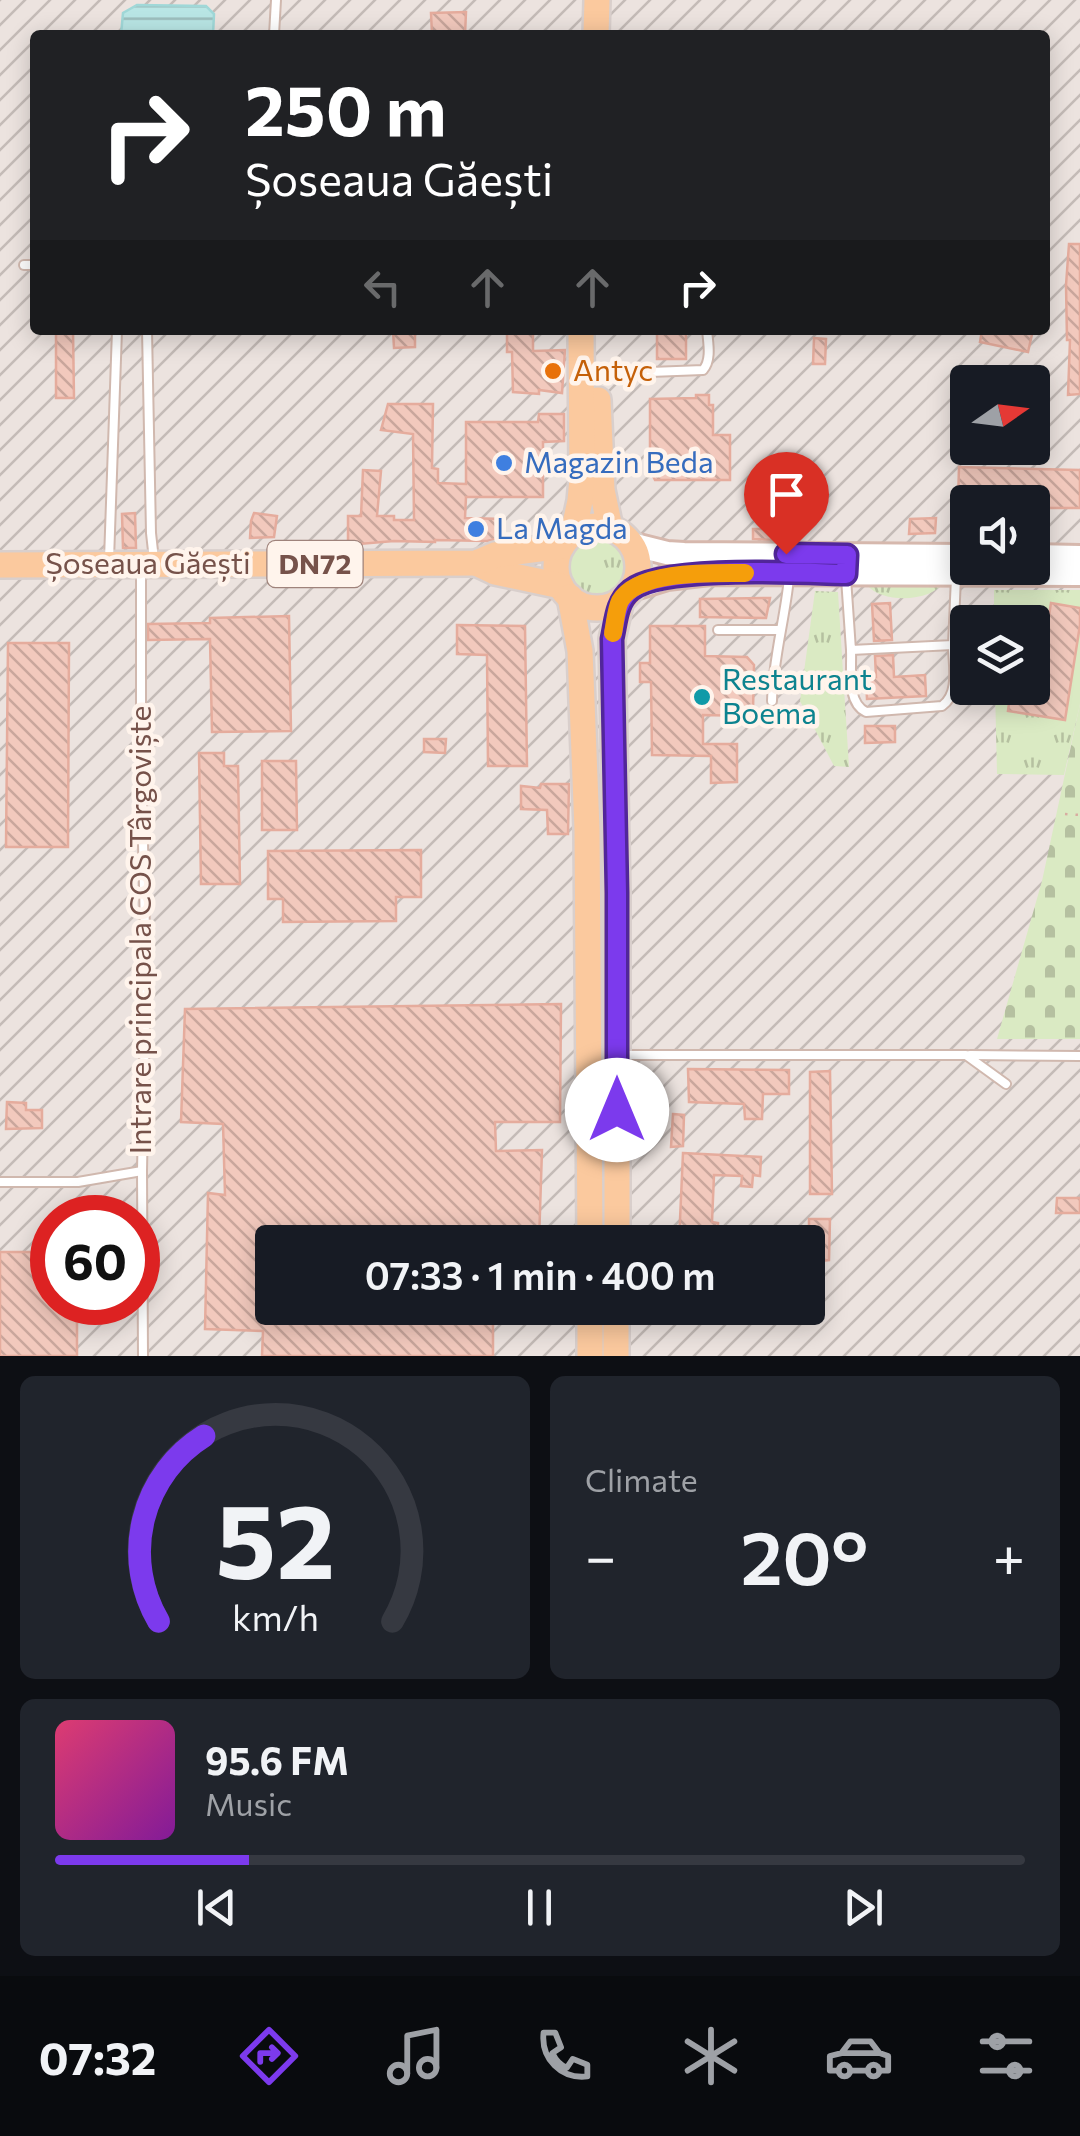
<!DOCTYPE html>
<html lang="en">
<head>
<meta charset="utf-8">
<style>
  body { margin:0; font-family:Commissioner,sans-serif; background:#20242c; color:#f1f3f6; height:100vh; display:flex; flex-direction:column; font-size:38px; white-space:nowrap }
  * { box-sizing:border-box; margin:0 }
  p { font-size:32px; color:#9ea1a6 }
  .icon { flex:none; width:55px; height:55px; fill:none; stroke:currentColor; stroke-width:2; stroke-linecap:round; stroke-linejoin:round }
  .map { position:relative; height:1356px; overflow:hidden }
  .drawer { display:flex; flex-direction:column; gap:20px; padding:20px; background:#0d0f14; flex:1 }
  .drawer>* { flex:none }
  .guide { position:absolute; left:30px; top:30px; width:1020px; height:305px; border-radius:10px; box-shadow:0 5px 25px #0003; background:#202124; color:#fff; overflow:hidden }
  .needle { width:65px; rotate:76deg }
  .tools { position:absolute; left:950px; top:365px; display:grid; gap:20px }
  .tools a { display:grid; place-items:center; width:100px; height:100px; border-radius:10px; background:#171b24; box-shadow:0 5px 25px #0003; font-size:50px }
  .speed { position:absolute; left:30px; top:1195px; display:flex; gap:20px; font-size:50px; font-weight:700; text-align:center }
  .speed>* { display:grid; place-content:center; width:130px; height:130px; border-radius:50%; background:#171b24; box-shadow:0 5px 25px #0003; line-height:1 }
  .speed .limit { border:15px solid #d22; background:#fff; color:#111 }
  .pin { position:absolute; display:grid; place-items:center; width:85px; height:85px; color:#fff; margin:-102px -42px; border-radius:50% 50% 50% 0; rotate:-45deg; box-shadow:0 0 10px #0007 }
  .pin .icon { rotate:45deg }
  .me { position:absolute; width:110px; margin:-55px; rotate:0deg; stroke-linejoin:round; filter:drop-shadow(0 0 8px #0008) }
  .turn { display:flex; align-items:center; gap:35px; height:210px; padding:0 50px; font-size:45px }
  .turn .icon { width:130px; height:130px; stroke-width:2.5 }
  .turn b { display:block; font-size:70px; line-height:85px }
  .lanes { display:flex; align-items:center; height:95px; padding:0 50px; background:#0003; justify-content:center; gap:50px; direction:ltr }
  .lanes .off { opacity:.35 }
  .big { font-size:75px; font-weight:600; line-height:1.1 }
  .drawer .tile { flex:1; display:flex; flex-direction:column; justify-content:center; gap:15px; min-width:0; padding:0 35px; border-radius:15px; background:#20242c }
  .drawer .dial { align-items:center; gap:0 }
  .dial svg { height:260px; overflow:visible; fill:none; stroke:#363941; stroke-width:7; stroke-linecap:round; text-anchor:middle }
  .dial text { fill:#f1f3f6; stroke:none }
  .song { display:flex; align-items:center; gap:30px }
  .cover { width:120px; height:120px; border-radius:15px; background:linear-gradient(135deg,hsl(340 70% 55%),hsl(290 70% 35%)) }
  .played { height:10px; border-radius:5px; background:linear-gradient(90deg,#7c3aed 20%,#363941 20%) }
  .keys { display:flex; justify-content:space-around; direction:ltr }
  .heat { display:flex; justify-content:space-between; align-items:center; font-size:55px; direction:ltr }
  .drawer .tiles { flex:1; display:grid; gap:20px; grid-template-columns:1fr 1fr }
  .tile:last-child { grid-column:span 2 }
  .trip { position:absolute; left:255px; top:1225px; width:570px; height:100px; border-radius:10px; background:#171b24; box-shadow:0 5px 25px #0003; font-weight:600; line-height:100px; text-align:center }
  .tab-bar { display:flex; height:160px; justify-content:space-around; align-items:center; background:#090b0e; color:#9ea1a6 }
  .tab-bar .icon { width:70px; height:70px }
  .tab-bar .selected { color:#7c3aed }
  .tab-bar b { font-size:45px; color:#f1f3f6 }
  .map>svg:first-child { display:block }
  .industrial { fill:url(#industrial-furrows); fill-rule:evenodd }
  .grass { fill:url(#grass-tufts) }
  .cemetery { fill:url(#cemetery-stones) }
  .water { fill:url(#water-rules); stroke:#a0d8d8; stroke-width:2.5 }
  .building { fill:url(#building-back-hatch); stroke:#e5ac9d; stroke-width:2.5 }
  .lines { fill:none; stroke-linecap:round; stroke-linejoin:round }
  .service-casing { stroke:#d0b8ae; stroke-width:12 }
  .secondary-casing { stroke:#d6b8ad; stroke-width:28 }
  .primary-casing { stroke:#d9cfcc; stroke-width:30 }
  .path { stroke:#d7aca0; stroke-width:2.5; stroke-dasharray:2.5 8; stroke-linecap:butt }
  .service { stroke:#fff; stroke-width:8 }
  .secondary { stroke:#fff; stroke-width:22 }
  .primary { stroke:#fbc99e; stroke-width:25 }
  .route-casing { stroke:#51269a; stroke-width:25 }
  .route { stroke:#7c3aed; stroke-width:18 }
  .slow { stroke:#f59e0b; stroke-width:18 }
  .food-dot { fill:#e8710a; stroke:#fff4ec; stroke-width:4 }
  .shop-dot { fill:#3f7fe0; stroke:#fff4ec; stroke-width:4 }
  .culture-dot { fill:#0f9aa8; stroke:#fff4ec; stroke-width:4 }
  .labels { text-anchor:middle; stroke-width:9; stroke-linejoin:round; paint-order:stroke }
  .shield { fill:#fff4ec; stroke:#9f837b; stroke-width:2.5 }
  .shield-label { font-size:28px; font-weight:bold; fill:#76524a }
  .food-label { font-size:30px; fill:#c56008; stroke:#fff4ec; text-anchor:start }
  .shop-label { font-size:30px; fill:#366cbe; stroke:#fff4ec; text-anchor:start }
  .street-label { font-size:30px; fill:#76524a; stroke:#fff4ec }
  .culture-label { font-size:30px; fill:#0d838f; stroke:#fff4ec; text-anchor:start }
</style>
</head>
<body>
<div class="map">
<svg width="1080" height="1356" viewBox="0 0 1080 1356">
  <defs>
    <pattern id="industrial-furrows" width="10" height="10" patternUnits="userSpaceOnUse" patternTransform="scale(2.5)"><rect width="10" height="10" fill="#ece3df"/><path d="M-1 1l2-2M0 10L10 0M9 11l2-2" fill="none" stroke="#c4bbb7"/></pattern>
    <pattern id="grass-tufts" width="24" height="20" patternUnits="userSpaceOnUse" patternTransform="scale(2.5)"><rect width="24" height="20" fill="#daeac3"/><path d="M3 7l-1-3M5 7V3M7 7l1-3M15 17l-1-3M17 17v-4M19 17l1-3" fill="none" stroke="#b5c0a0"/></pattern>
    <pattern id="cemetery-stones" width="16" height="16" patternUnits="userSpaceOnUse" patternTransform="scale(2.5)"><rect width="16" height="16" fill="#daeac3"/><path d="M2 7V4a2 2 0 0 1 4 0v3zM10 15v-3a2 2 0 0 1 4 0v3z" fill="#b5c0a0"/></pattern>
    <pattern id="water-rules" width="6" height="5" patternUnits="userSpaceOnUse" patternTransform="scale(2.5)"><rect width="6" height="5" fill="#b9e6e5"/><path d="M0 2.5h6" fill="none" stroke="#9bbdbc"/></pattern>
    <pattern id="building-back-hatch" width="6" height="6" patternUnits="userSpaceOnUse" patternTransform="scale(2.5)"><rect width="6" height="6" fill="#f2c9bd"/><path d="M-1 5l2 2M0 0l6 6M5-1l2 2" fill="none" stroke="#c9a69c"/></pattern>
  </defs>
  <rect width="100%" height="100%" fill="#fcf0e5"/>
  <path class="industrial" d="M0,0H1080V1356H0ZM35,35H1045V330H35ZM968,382H1032V448H968ZM968,502H1032V568H968ZM968,622H1032V688H968ZM52,1218H138V1302H52ZM272,1242H808V1308H272Z"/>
  <g class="grass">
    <circle cx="597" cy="567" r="29"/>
    <path d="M942,582V585C938,588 933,592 928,594C910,601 879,600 867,585Z"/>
    <polygon points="994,590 1080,590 1080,704 1064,775 997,774 995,688 1032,688 1032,622 994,622"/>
    <polygon points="815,591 838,592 849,767 834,766 800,701"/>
  </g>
  <polygon class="cemetery" points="1080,704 1080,1039 997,1039 1042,881"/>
  <polygon class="water" points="137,5 206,6 214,14 213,35 121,35 123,13"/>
  <g class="building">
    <polygon points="466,12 465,35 432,35 431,13"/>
    <polygon points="1069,244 1080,244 1080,394 1068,395 1070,340 1067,340 1066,285"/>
    <polygon points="56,330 73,330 74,398 56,398"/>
    <polygon points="393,330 415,330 415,347 394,348"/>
    <polygon points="507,330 533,330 533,351 565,350 562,393 539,390 539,394 513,392 512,352 507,352"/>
    <rect x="657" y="330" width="29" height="29"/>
    <polygon points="982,330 1033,330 1028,352 980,342"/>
    <polygon points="814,338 826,339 825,364 813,364"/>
    <polygon points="696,395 709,395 709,405 713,405 713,435 730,435 730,480 655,480 650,470 650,399 696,398"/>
    <polygon points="388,404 433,404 432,468 438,469 438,483 466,484 466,422 538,422 539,414 564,414 564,441 543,442 543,497 466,497 465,518 504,519 504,537 487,541 435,540 435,542 394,541 348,545 348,516 361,516 363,470 381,471 377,516 394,516 394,520 414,520 413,434 381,430"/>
    <polygon points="959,467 1080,470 1080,508 1032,508 1032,502 958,502"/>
    <polygon points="135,513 136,548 123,548 122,514"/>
    <polygon points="254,513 277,516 274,537 250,538 251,521"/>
    <polygon points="936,518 935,533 909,534 910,519"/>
    <polygon points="753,529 771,529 772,540 753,539"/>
    <polygon points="770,598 766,618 700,617 700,599"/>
    <polygon points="890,603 892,640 874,641 872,604"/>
    <polygon points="1051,603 1080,608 1080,625 1065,720 1008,711 1011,688 1032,688 1032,670 1040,671"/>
    <polygon points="289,616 291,731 212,732 210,639 148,640 148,624 210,623 210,618"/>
    <polygon points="457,625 525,626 527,766 488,766 487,655 457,654"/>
    <polygon points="650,626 705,626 705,656 747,657 754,665 753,711 747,716 703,715 703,744 737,744 737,782 711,783 711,756 652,755 651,682 640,682 640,663 650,663"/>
    <polygon points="8,643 69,643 68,847 6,847"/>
    <polygon points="893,655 894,677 925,675 926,696 867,699 866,678 876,677 875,656"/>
    <polygon points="865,726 895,726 895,742 865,743"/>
    <polygon points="424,739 446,739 445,753 424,752"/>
    <polygon points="199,753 224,753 224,766 238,766 240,884 201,884"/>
    <polygon points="262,761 296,761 297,830 262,830"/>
    <polygon points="541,784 569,784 568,834 548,834 547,810 521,809 521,786 540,788"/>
    <polygon points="421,850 421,897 396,897 396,921 283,922 283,899 268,899 268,851"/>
    <polygon points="561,1004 560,1122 495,1122 496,1151 542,1150 539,1242 272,1242 272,1308 493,1308 493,1356 262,1356 263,1331 205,1329 208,1193 225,1195 223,1124 181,1122 185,1009"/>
    <polygon points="688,1069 789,1070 789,1094 763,1094 762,1119 745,1119 744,1104 689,1102"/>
    <polygon points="830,1071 832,1194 810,1194 810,1072"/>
    <polygon points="7,1102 26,1103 26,1110 42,1110 42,1128 6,1129"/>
    <polygon points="673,1114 684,1115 683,1146 671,1147"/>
    <polygon points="683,1153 761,1157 760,1176 753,1175 752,1187 741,1186 742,1176 714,1175 712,1222 718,1223 718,1242 679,1242"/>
    <polygon points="1057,1198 1080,1198 1080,1213 1056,1213"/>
    <polygon points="809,1219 830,1219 829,1260 809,1262"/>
    <polygon points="0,1252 52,1252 52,1302 77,1302 77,1356 0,1356"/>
  </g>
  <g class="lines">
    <g class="service-casing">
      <g id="service">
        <polyline points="274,35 276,0"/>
        <polyline points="24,265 35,265"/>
        <polyline points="147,330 151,533 154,560"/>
        <path d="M598,374L703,370C712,360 708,342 707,330"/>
        <polyline points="109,560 117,330"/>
        <polyline points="141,571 141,754 146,975 142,1171 143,1356"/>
        <polyline points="846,578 851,650 953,645 956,577"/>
        <polyline points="718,630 780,630"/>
        <path d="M851,650C852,670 846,702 866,712L942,706C960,693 953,665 953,645"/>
        <path d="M772,701C773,659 785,619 789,578"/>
        <polyline points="622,1055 966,1055 1006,1084"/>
        <polyline points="970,1055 1080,1056"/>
        <polyline points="0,1182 78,1182 142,1171"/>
      </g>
    </g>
    <g class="secondary-casing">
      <g id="secondary">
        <polyline points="631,544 667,553 684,554 968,556"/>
        <polyline points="1032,556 1080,557"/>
        <polyline points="631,589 667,578 710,573 1080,574"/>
      </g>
    </g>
    <g class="primary-casing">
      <g id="primary">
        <polyline points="596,35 597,0"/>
        <polyline points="598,400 602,490 610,528"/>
        <circle cx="597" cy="567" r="41"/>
        <polyline points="573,533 580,501 582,479 581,330"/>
        <polyline points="476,563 495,572 561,586"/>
        <polyline points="0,565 476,563 495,555 562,546"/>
        <polyline points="570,597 580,651 587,829 590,1242"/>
        <polyline points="617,1242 617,893 612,639 621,600"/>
        <polyline points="590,1356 590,1308"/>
        <polyline points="616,1356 616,1308"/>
      </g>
    </g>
    <polyline class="path" points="1065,814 1080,815"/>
    <use href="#service" class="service"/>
    <use href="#secondary" class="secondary"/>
    <use href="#primary" class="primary"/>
  </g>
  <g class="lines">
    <g class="route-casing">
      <path id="route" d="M617,1110V893L612,639C616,622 616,602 631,590C662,565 802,573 846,574L847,555L786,554"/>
    </g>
    <use href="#route" class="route"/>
    <path class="slow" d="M613,633C615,624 616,609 620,601C638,570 713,573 745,573"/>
  </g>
  <circle class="food-dot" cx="553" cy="371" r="10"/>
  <g class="shop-dot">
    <circle cx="504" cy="463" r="10"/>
    <circle cx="476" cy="529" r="10"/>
  </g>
  <circle class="culture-dot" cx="702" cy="697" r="10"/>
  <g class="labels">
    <rect class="shield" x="267.5" y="541" width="95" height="46" rx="8"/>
    <g class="shield-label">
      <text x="315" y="574">DN72</text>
    </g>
    <g class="food-label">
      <text x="573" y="381">Antyc</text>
    </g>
    <g class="shop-label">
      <text x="524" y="473">Magazin Beda</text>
      <text x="496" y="539">La Magda</text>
    </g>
    <g class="street-label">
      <text x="148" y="574">Șoseaua Găești</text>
      <text transform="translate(141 930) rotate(-90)" y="10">Intrare principala COS Târgoviște</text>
    </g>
    <g class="culture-label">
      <text x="722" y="690">Restaurant<tspan x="722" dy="34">Boema</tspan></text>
    </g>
  </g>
</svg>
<div class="tools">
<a><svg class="needle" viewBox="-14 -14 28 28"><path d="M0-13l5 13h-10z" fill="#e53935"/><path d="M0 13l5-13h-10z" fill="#9ea1a6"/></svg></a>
<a><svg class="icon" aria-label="sound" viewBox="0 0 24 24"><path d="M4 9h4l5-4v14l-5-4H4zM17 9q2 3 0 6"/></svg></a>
<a><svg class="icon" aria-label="layers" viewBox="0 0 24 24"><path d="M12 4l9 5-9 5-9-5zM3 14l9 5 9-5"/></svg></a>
</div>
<div class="speed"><div class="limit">60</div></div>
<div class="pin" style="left:786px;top:554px;background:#d93025"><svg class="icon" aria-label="arrive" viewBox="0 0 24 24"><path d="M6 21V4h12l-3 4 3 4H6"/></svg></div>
<svg class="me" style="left:617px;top:1110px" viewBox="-20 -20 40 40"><circle r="19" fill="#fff"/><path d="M0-13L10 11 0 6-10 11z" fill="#7c3aed"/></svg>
<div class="trip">07:33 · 1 min · 400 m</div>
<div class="guide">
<div class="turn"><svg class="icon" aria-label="right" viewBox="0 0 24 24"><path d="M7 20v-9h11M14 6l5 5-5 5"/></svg><div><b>250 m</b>Șoseaua Găești</div></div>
<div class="lanes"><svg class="icon off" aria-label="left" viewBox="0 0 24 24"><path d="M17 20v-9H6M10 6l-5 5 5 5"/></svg><svg class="icon off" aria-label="ahead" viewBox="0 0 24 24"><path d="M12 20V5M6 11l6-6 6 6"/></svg><svg class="icon off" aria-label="ahead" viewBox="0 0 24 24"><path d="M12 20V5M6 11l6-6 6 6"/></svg><svg class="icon" aria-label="right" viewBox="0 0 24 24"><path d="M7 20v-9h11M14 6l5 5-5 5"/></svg></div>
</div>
</div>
<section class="drawer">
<div class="tiles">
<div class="tile dial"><svg viewBox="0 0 100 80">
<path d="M14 69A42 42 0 1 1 86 69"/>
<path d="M14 69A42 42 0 0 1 28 12" stroke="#7c3aed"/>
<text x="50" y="56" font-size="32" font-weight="700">52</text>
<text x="50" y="72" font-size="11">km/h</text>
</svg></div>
<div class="tile"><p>Climate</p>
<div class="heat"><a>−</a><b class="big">20°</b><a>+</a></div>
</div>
<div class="tile">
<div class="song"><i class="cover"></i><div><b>95.6 FM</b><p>Music</p></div></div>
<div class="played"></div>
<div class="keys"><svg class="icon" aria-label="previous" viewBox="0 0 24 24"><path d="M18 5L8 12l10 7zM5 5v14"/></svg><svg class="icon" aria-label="pause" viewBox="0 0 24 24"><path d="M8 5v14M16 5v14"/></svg><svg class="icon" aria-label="next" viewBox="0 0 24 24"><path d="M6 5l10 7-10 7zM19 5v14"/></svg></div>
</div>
</div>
</section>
<nav class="tab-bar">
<b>07:32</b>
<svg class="icon selected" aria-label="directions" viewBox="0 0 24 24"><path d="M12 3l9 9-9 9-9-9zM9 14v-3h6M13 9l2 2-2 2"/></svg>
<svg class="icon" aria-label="music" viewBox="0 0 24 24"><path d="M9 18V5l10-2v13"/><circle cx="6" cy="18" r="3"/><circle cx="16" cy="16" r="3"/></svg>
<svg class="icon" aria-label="phone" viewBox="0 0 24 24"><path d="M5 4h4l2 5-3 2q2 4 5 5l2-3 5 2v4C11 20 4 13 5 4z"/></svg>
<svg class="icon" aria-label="climate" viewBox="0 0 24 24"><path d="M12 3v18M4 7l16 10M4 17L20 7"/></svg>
<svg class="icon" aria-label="car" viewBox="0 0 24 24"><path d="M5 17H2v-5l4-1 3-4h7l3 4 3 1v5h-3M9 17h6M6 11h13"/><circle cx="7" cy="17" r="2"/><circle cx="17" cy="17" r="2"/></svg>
<svg class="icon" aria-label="filters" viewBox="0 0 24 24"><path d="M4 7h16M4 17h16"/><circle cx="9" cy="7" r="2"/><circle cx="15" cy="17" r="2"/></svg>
</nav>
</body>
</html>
